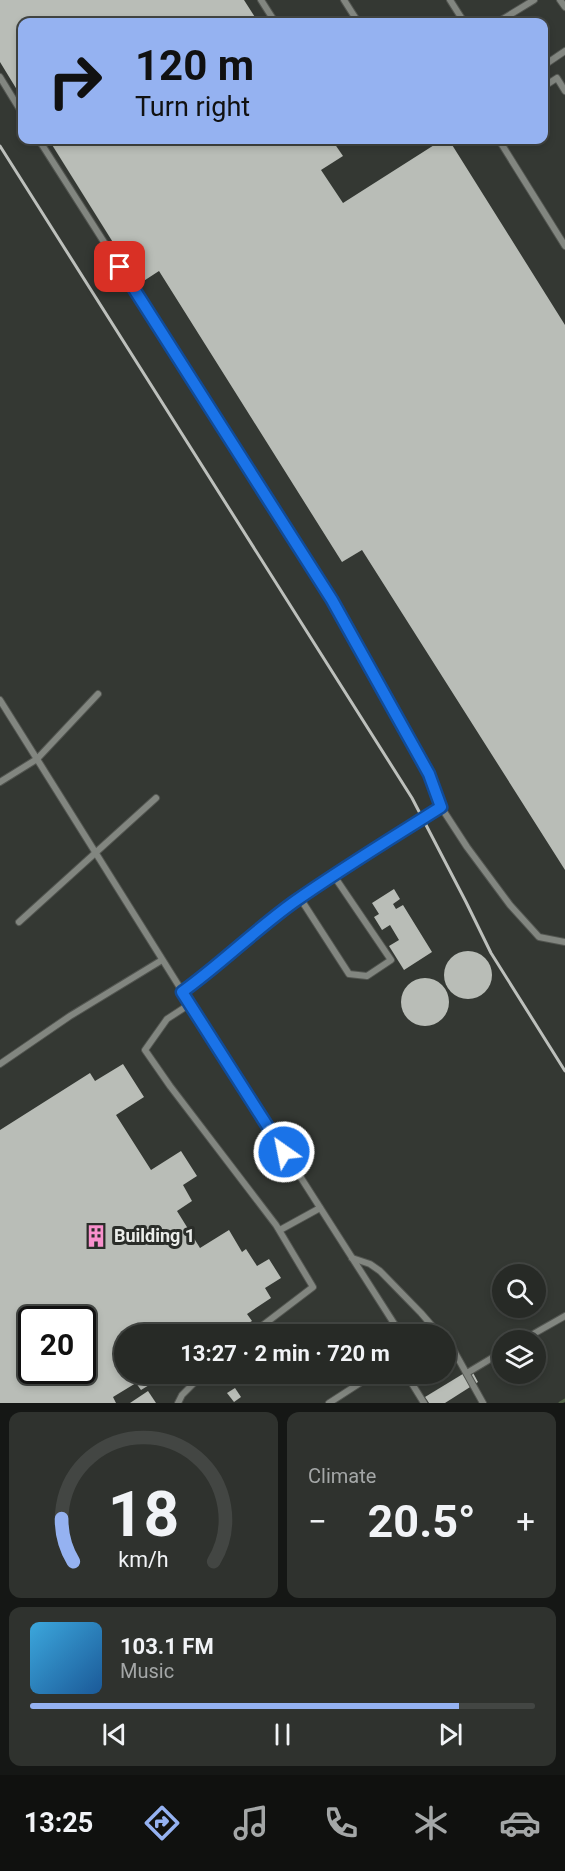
<!DOCTYPE html>
<html lang="en">
<head>
<meta charset="utf-8">
<style>
  body { margin:0; font-family:Roboto,sans-serif; background:#2f322e; color:#f1f3f6; height:100vh; display:flex; flex-direction:column; font-size:22px; white-space:nowrap }
  * { box-sizing:border-box; margin:0 }
  p { font-size:20px; color:#a4a7a7 }
  .icon { flex:none; width:33px; height:33px; fill:none; stroke:currentColor; stroke-width:2; stroke-linecap:round; stroke-linejoin:round }
  .map { position:relative; height:1403px; overflow:hidden }
  .side { display:flex; flex-direction:column; gap:9px; padding:9px; background:#151715; flex:1 }
  .side>* { flex:none }
  .top-card { position:absolute; left:18px; top:18px; width:530px; height:126px; border-radius:12px; box-shadow:0 3px 9px #0003,0 0 0 2px #434643; background:#95b2f1; color:#111; overflow:hidden }
  .controls { position:absolute; left:492px; top:1264px; display:grid; gap:12px }
  .controls a { display:grid; place-items:center; width:54px; height:54px; border-radius:50%; background:#272a26; box-shadow:0 3px 9px #0003,0 0 0 2px #434643; font-size:30px }
  .speed { position:absolute; left:18px; top:1306px; display:flex; gap:12px; font-size:30px; font-weight:700; text-align:center }
  .speed>* { display:grid; place-content:center; width:78px; height:78px; border-radius:50%; background:#272a26; box-shadow:0 3px 9px #0003,0 0 0 2px #434643; line-height:1 }
  .speed .limit { border:3px solid #111; border-radius:9px; background:#fff; color:#111 }
  .pin { position:absolute; display:grid; place-items:center; width:51px; height:51px; color:#fff; margin:-26px; border-radius:12px; box-shadow:0 3px 9px #0006 }
  .me { position:absolute; width:66px; margin:-33px; rotate:327deg; stroke-linejoin:round; filter:drop-shadow(0 0 4px #0008) }
  .turn { display:flex; align-items:center; gap:21px; height:126px; padding:0 18px; font-size:27px }
  .turn .icon { width:78px; height:78px; stroke-width:2.5 }
  .turn b { display:block; font-size:42px; line-height:51px }
  .big { font-size:45px; font-weight:700; line-height:1.1 }
  .side .widget { flex:1; display:flex; flex-direction:column; justify-content:center; gap:9px; min-width:0; padding:0 21px; border-radius:12px; background:#2f322e }
  .side .dial { align-items:center; gap:0 }
  .dial svg { height:156px; overflow:visible; fill:none; stroke:#434643; stroke-width:7; stroke-linecap:round; text-anchor:middle }
  .dial text { fill:#f1f3f6; stroke:none }
  .song { display:flex; align-items:center; gap:18px }
  .cover { width:72px; height:72px; border-radius:9px; background:linear-gradient(135deg,hsl(200 70% 55%),hsl(210 70% 35%)) }
  .played { height:6px; border-radius:3px; background:linear-gradient(90deg,#95b2f1 85%,#434643 85%) }
  .keys { display:flex; justify-content:space-around; direction:ltr }
  .heat { display:flex; justify-content:space-between; align-items:center; font-size:33px; direction:ltr }
  .side .tiles { flex:1; display:grid; gap:9px; grid-template-columns:1fr 1fr }
  .widget:last-child { grid-column:span 2 }
  .trip { position:absolute; left:114px; top:1324px; width:342px; height:60px; border-radius:30px; background:#272a26; box-shadow:0 3px 9px #0003,0 0 0 2px #434643; font-weight:700; line-height:60px; text-align:center }
  .dock { display:flex; height:96px; justify-content:space-around; align-items:center; background:#10110f; color:#a4a7a7 }
  .dock .icon { width:42px; height:42px }
  .dock .selected { color:#95b2f1 }
  .dock b { font-size:27px; color:#f1f3f6 }
  .map>svg:first-child { display:block }
  .lines { fill:none; stroke-linecap:round; stroke-linejoin:round }
  .stream { stroke:#516246; stroke-width:3 }
  .building { fill:#b9bdb7; fill-rule:evenodd }
  .service-casing { stroke:#525550; stroke-width:8 }
  .service { stroke:#828680; stroke-width:6 }
  .rail { stroke:#bdc0bc; stroke-width:3 }
  .route-casing { stroke:#114b97; stroke-width:15 }
  .route { stroke:#1a73e8; stroke-width:10 }
  .labels { text-anchor:middle; stroke-width:6; stroke-linejoin:round; paint-order:stroke }
  .poi-label { font-size:18px; font-weight:bold; fill:#ebedea; stroke:#2a2d29; text-anchor:start }
</style>
</head>
<body>
<div class="map">
<svg width="565" height="1403" viewBox="0 0 565 1403">
  <rect width="100%" height="100%" fill="#343833"/>
  <g class="lines">
    <polyline class="stream" points="560,1403 565,1400"/>
  </g>
  <g class="building">
    <polygon points="0,0 244,0 258,22 22,22 22,98 0,62"/>
    <polygon points="49,140 332,140 343,156 321,170 343,203 442,140 449,140 565,325 565,870 362,550 342,562 159,271 139,284"/>
    <polygon points="394,889 400,899 393,904 396,909 403,905 432,952 404,970 389,946 399,940 390,925 382,930 374,917 379,914 372,903"/>
    <circle cx="468" cy="975" r="24"/>
    <circle cx="425" cy="1002" r="24"/>
    <path d="M123,1064L144,1097L116,1115L151,1170L181,1151L197,1176L183,1185L192,1201L177,1211L200,1248L229,1230L242,1252L246,1249L257,1266L269,1259L281,1278L265,1288L271,1298L247,1314L252,1321L239,1329L234,1322L213,1335H124V1374H167L141,1390L136,1383L113,1397L116,1403H0V1130L90,1073L95,1081ZM32,1320H82V1371H32Z"/>
    <polygon points="471,1369 478,1382 445,1403 429,1403 425,1397"/>
    <polygon points="235,1388 241,1397 234,1402 227,1393"/>
    <polygon points="148,1391 156,1403 130,1403"/>
  </g>
  <g class="lines">
    <g class="service-casing">
      <g id="service">
        <polyline points="261,0 275,22"/>
        <polyline points="344,0 358,22"/>
        <polyline points="450,0 464,22"/>
        <polyline points="560,0 565,7"/>
        <polyline points="498,22 534,0"/>
        <polyline points="543,66 565,51"/>
        <polyline points="0,77 22,113"/>
        <polyline points="543,87 557,78 565,91"/>
        <path d="M39,140L332,600L429,774L441,807C392,839 341,869 294,902C254,930 221,964 182,992"/>
        <polyline points="499,140 565,246"/>
        <polyline points="0,700 199,1018 395,1325 398,1335"/>
        <polyline points="0,782 37,759 98,694"/>
        <polyline points="441,807 467,847 510,905 539,937 565,942"/>
        <polyline points="300,898 349,974 367,976 391,960 334,876"/>
        <polyline points="19,922 156,798"/>
        <polyline points="190,1004 167,1019 145,1050 170,1086 276,1225 313,1287 250,1335"/>
        <polyline points="0,1064 70,1016 162,960"/>
        <polyline points="280,1230 320,1208"/>
        <polyline points="352,1258 370,1264 380,1271 421,1313 440,1335"/>
        <polyline points="446,1341 454,1351 483,1403"/>
        <polyline points="521,1341 565,1316"/>
        <polyline points="467,1373 502,1352"/>
        <polyline points="406,1374 424,1403"/>
        <polyline points="178,1403 182,1395 203,1374"/>
        <polyline points="329,1403 374,1374"/>
      </g>
    </g>
    <use href="#service" class="service"/>
    <polyline class="rail" points="0,146 412,798 466,902 491,953 565,1071"/>
  </g>
  <g class="lines">
    <g class="route-casing">
      <path id="route" d="M120,267L332,600L429,774L441,807C392,838 341,869 294,902C255,930 221,964 182,992L284,1152"/>
    </g>
    <use href="#route" class="route"/>
  </g>
  <defs>
    <g id="building-bare" transform="scale(1.8)"><path d="M-4-6H4V6H1V3H-1V6H-4ZM-2.5-4.3h1.7v1.8h-1.7ZM.8-4.3h1.7v1.8H.8ZM-2.5-1h1.7V.8h-1.7ZM.8-1h1.7V.8H.8Z" fill="#f890cc" stroke="#2a2d29" stroke-width="2.5" paint-order="stroke"/></g>
  </defs>
  <g fill-rule="evenodd">
    <use href="#building-bare" x="96" y="1236"/>
  </g>
  <g class="labels">
    <g class="poi-label">
      <text x="114" y="1242">Building 1</text>
    </g>
  </g>
</svg>
<div class="controls">
<a><svg class="icon" aria-label="search" viewBox="0 0 24 24"><circle cx="10" cy="10" r="6"/><path d="M15 15l6 6"/></svg></a>
<a><svg class="icon" aria-label="layers" viewBox="0 0 24 24"><path d="M12 4l9 5-9 5-9-5zM3 14l9 5 9-5"/></svg></a>
</div>
<div class="speed"><div class="limit">20</div></div>
<div class="pin" style="left:120px;top:267px;background:#d93025"><svg class="icon" aria-label="arrive" viewBox="0 0 24 24"><path d="M6 21V4h12l-3 4 3 4H6"/></svg></div>
<svg class="me" style="left:284px;top:1152px" viewBox="-20 -20 40 40"><circle r="17" fill="#1a73e8" stroke="#fff" stroke-width="3"/><path d="M0-11L8 9 0 5-8 9z" fill="#fff"/></svg>
<div class="trip">13:27 · 2 min · 720 m</div>
<div class="top-card">
<div class="turn"><svg class="icon" aria-label="right" viewBox="0 0 24 24"><path d="M7 20v-9h11M14 6l5 5-5 5"/></svg><div><b>120 m</b>Turn right</div></div>
</div>
</div>
<section class="side">
<div class="tiles">
<div class="widget dial"><svg viewBox="0 0 100 80">
<path d="M14 69A42 42 0 1 1 86 69"/>
<path d="M14 69A42 42 0 0 1 8 47" stroke="#95b2f1"/>
<text x="50" y="56" font-size="32" font-weight="700">18</text>
<text x="50" y="72" font-size="11">km/h</text>
</svg></div>
<div class="widget"><p>Climate</p>
<div class="heat"><a>−</a><b class="big">20.5°</b><a>+</a></div>
</div>
<div class="widget">
<div class="song"><i class="cover"></i><div><b>103.1 FM</b><p>Music</p></div></div>
<div class="played"></div>
<div class="keys"><svg class="icon" aria-label="previous" viewBox="0 0 24 24"><path d="M18 5L8 12l10 7zM5 5v14"/></svg><svg class="icon" aria-label="pause" viewBox="0 0 24 24"><path d="M8 5v14M16 5v14"/></svg><svg class="icon" aria-label="next" viewBox="0 0 24 24"><path d="M6 5l10 7-10 7zM19 5v14"/></svg></div>
</div>
</div>
</section>
<nav class="dock">
<b>13:25</b>
<svg class="icon selected" aria-label="directions" viewBox="0 0 24 24"><path d="M12 3l9 9-9 9-9-9zM9 14v-3h6M13 9l2 2-2 2"/></svg>
<svg class="icon" aria-label="music" viewBox="0 0 24 24"><path d="M9 18V5l10-2v13"/><circle cx="6" cy="18" r="3"/><circle cx="16" cy="16" r="3"/></svg>
<svg class="icon" aria-label="phone" viewBox="0 0 24 24"><path d="M5 4h4l2 5-3 2q2 4 5 5l2-3 5 2v4C11 20 4 13 5 4z"/></svg>
<svg class="icon" aria-label="climate" viewBox="0 0 24 24"><path d="M12 3v18M4 7l16 10M4 17L20 7"/></svg>
<svg class="icon" aria-label="car" viewBox="0 0 24 24"><path d="M5 17H2v-5l4-1 3-4h7l3 4 3 1v5h-3M9 17h6M6 11h13"/><circle cx="7" cy="17" r="2"/><circle cx="17" cy="17" r="2"/></svg>
</nav>
</body>
</html>
